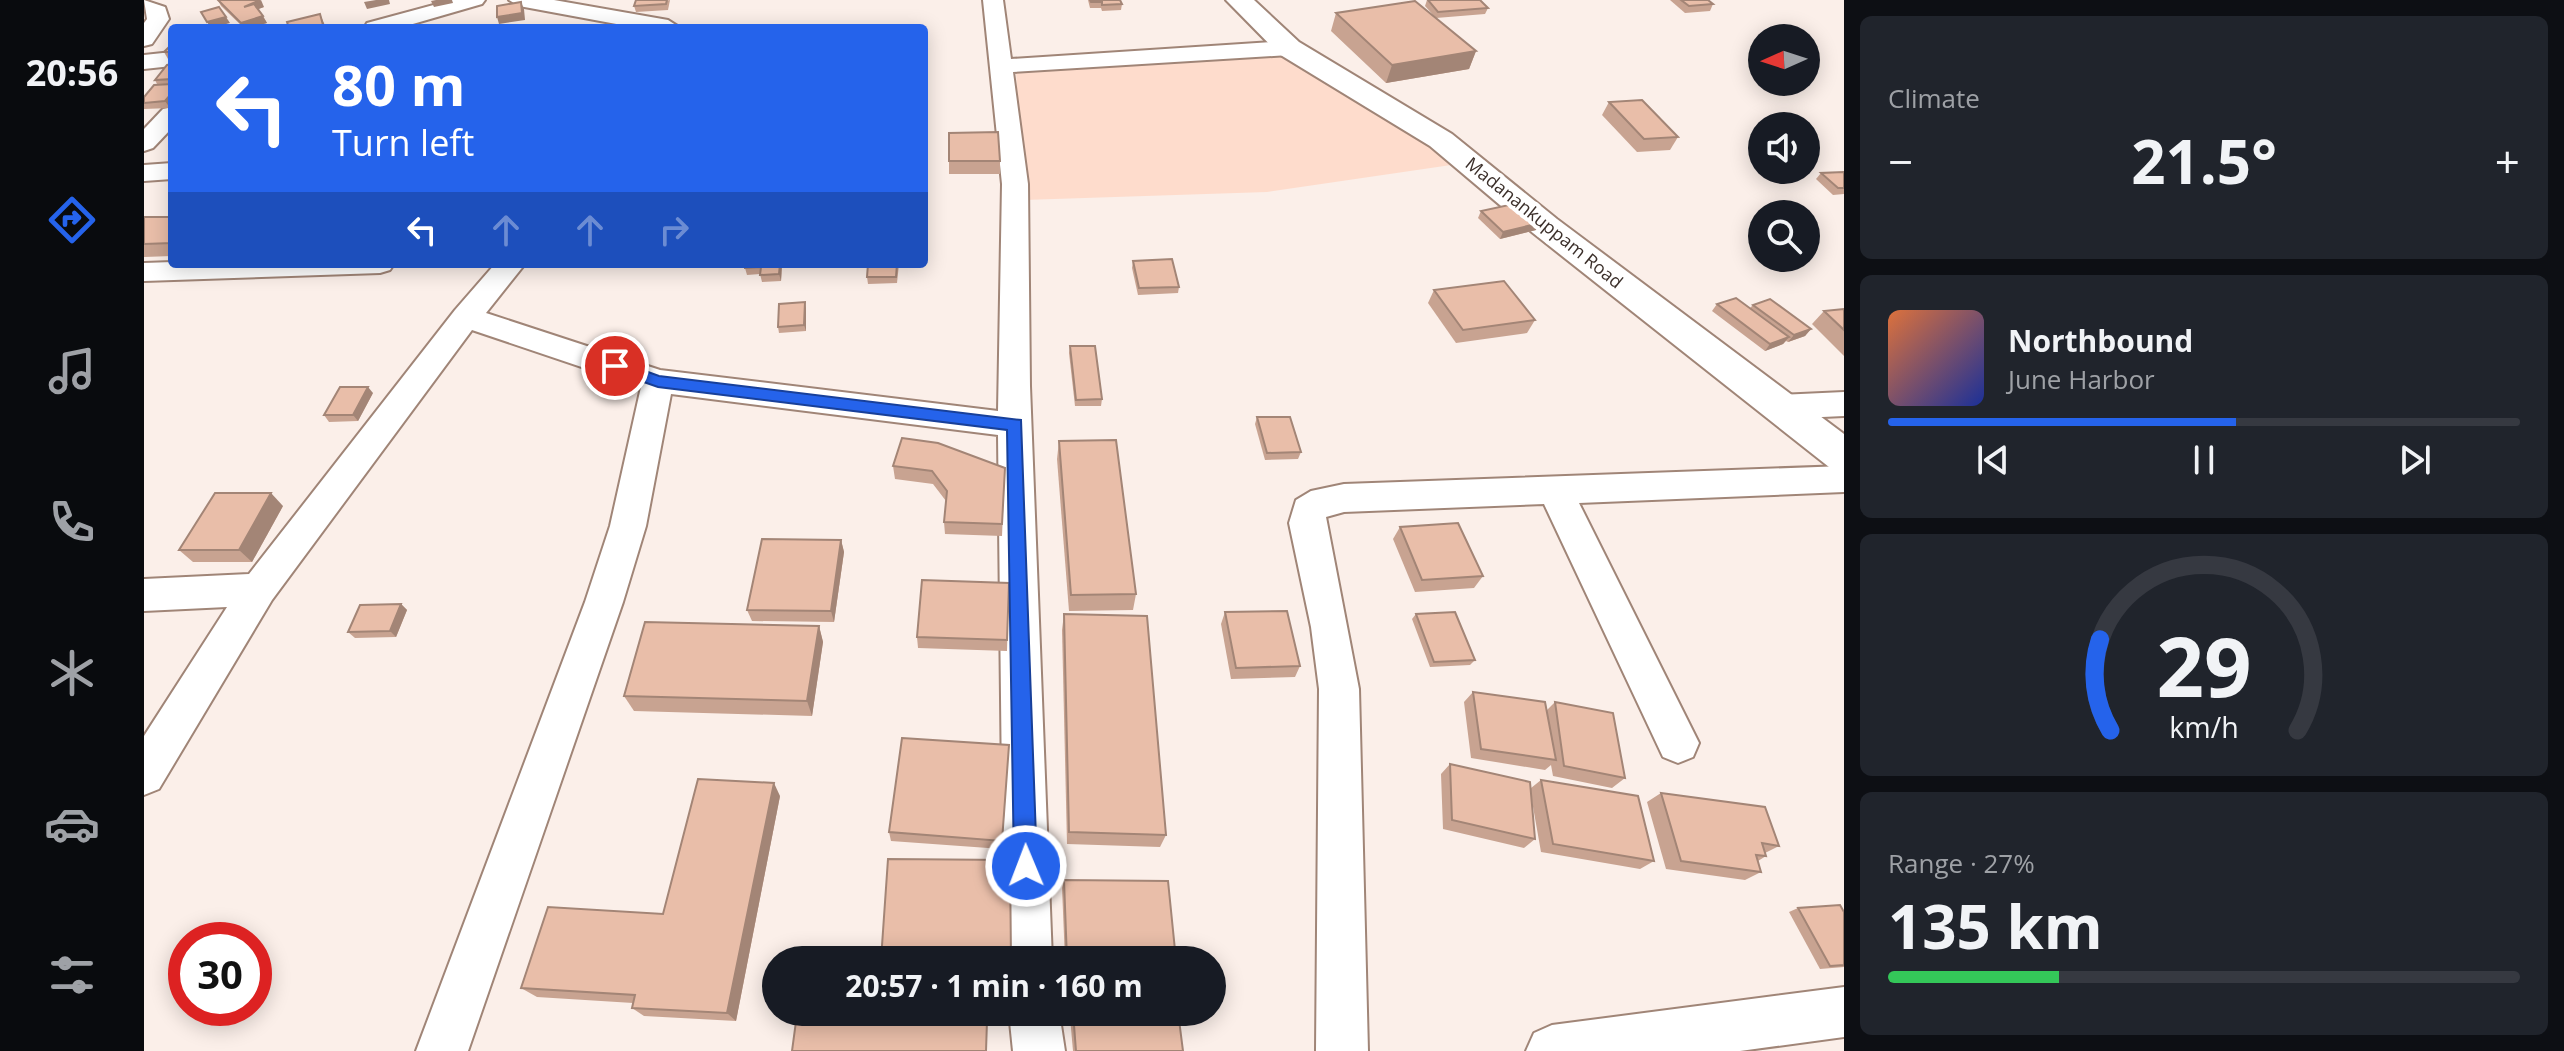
<!DOCTYPE html>
<html lang="en">
<head>
<meta charset="utf-8">
<style>
  body { margin:0; font-family:"Open Sans",sans-serif; background:#20242c; color:#f1f3f6; height:100vh; display:flex; flex-direction:column; font-size:30px; white-space:nowrap }
  * { box-sizing:border-box; margin:0 }
  p { font-size:26px; color:#9ea1a6 }
  .icon { flex:none; width:44px; height:44px; fill:none; stroke:currentColor; stroke-width:2; stroke-linecap:round; stroke-linejoin:round }
  .map { position:relative; flex:1; overflow:hidden }
  .details { display:flex; flex-direction:column; gap:16px; padding:16px; background:#0d0f14; width:720px }
  .details>* { flex:none }
  .guide { position:absolute; left:24px; top:24px; width:760px; height:244px; border-radius:8px; box-shadow:0 4px 20px #0003; background:#2563eb; color:#fff; overflow:hidden }
  .needle { width:52px; rotate:267deg }
  .controls { position:absolute; left:1604px; top:24px; display:grid; gap:16px }
  .controls a { display:grid; place-items:center; width:72px; height:72px; border-radius:50%; background:#171b24; box-shadow:0 4px 20px #0003; font-size:40px }
  .speed { position:absolute; left:24px; top:922px; display:flex; gap:16px; font-size:40px; font-weight:700; text-align:center }
  .speed>* { display:grid; place-content:center; width:104px; height:104px; border-radius:50%; background:#171b24; box-shadow:0 4px 20px #0003; line-height:1 }
  .speed .limit { border:12px solid #d22; background:#fff; color:#111 }
  .pin { position:absolute; display:grid; place-items:center; width:68px; height:68px; color:#fff; margin:-34px; border:4px solid #fff; border-radius:50%; box-shadow:0 2px 8px #0007 }
  .me { position:absolute; width:88px; margin:-44px; rotate:359deg; stroke-linejoin:round; filter:drop-shadow(0 0 6px #0008) }
  .turn { display:flex; align-items:center; gap:28px; height:168px; padding:0 32px; font-size:36px }
  .turn .icon { width:104px; height:104px; stroke-width:2.5 }
  .turn b { display:block; font-size:56px; line-height:68px }
  .lanes { display:flex; align-items:center; height:76px; padding:0 32px; background:#0003; justify-content:center; gap:40px; direction:ltr }
  .lanes .off { opacity:.35 }
  .big { font-size:60px; font-weight:700; line-height:1.1 }
  .details .card { flex:1; display:flex; flex-direction:column; justify-content:center; gap:12px; min-width:0; padding:0 28px; border-radius:12px; background:#20242c }
  .details .dial { align-items:center; gap:0 }
  .dial svg { height:208px; overflow:visible; fill:none; stroke:#363941; stroke-width:7; stroke-linecap:round; text-anchor:middle }
  .dial text { fill:#f1f3f6; stroke:none }
  .song { display:flex; align-items:center; gap:24px }
  .cover { width:96px; height:96px; border-radius:12px; background:linear-gradient(135deg,hsl(20 70% 55%),hsl(230 70% 35%)) }
  .played { height:8px; border-radius:4px; background:linear-gradient(90deg,#2563eb 55%,#363941 55%) }
  .keys { display:flex; justify-content:space-around; direction:ltr }
  .heat { display:flex; justify-content:space-between; align-items:center; font-size:44px; direction:ltr }
  .charge { height:12px; border-radius:6px; background:linear-gradient(90deg,#34c759 27%,#363941 0) }
  .trip { position:absolute; left:618px; top:946px; width:464px; height:80px; border-radius:40px; background:#171b24; box-shadow:0 4px 20px #0003; font-weight:700; line-height:80px; text-align:center }
  main { display:flex; flex:1; min-height:0 }
  .dock { display:flex; flex-direction:column; width:144px; justify-content:space-around; align-items:center; background:#090b0e; color:#9ea1a6 }
  .dock .icon { width:56px; height:56px }
  .dock .active { color:#2563eb }
  .dock b { font-size:36px; color:#f1f3f6 }
  .map>svg:first-child { display:block }
  .green { fill:#fedccc }
  .lines { fill:none; stroke-linecap:round; stroke-linejoin:round }
  .street-casing { stroke:#a08577; stroke-width:4 }
  .secondary-casing { stroke:#a08577; stroke-width:4 }
  .street { fill:#fff; fill-rule:evenodd }
  .secondary { fill:#fff; fill-rule:evenodd }
  .wall { fill:#c8a391 }
  .shaded-wall { fill:#a38576 }
  .building { fill:#e9bea9; stroke:#a38576; stroke-width:2 }
  .route { fill:#2563eb; stroke:#184099; stroke-width:2 }
  .labels { text-anchor:middle; stroke-width:8; stroke-linejoin:round; paint-order:stroke }
  .far-street-label { font-size:18px; fill:#3b2f2a; stroke:#fff }
</style>
</head>
<body>
<main>
<nav class="dock">
<b>20:56</b>
<svg class="icon active" aria-label="directions" viewBox="0 0 24 24"><path d="M12 3l9 9-9 9-9-9zM9 14v-3h6M13 9l2 2-2 2"/></svg>
<svg class="icon" aria-label="music" viewBox="0 0 24 24"><path d="M9 18V5l10-2v13"/><circle cx="6" cy="18" r="3"/><circle cx="16" cy="16" r="3"/></svg>
<svg class="icon" aria-label="phone" viewBox="0 0 24 24"><path d="M5 4h4l2 5-3 2q2 4 5 5l2-3 5 2v4C11 20 4 13 5 4z"/></svg>
<svg class="icon" aria-label="climate" viewBox="0 0 24 24"><path d="M12 3v18M4 7l16 10M4 17L20 7"/></svg>
<svg class="icon" aria-label="car" viewBox="0 0 24 24"><path d="M5 17H2v-5l4-1 3-4h7l3 4 3 1v5h-3M9 17h6M6 11h13"/><circle cx="7" cy="17" r="2"/><circle cx="17" cy="17" r="2"/></svg>
<svg class="icon" aria-label="filters" viewBox="0 0 24 24"><path d="M4 7h16M4 17h16"/><circle cx="9" cy="7" r="2"/><circle cx="15" cy="17" r="2"/></svg>
</nav>
<div class="map">
<svg width="1700" height="1051" viewBox="0 0 1700 1051">
  <rect width="100%" height="100%" fill="#fbefe9"/>
  <polygon class="green" points="1137,57 1314,164 1123,192 880,200 872,72"/>
  <g class="lines">
    <g class="street-casing">
      <g id="street">
        <polygon points="0,0 21,7 25,19 8,44 0,46 0,23 3,19"/>
        <polygon points="308,0 341,0 338,4 255,28 220,28 223,23"/>
        <polygon points="365,0 410,0 524,20 535,27 494,28 375,6"/>
        <polygon points="839,0 859,0 867,59 1145,41 1156,48 1145,55 869,72 884,184 886,386 908,960 860,960 854,435 527,394 502,526 479,602 324,1051 272,1051 441,602 466,526 497,387 328,330 128,600 15,789 0,795 0,736 83,607 0,611 0,579 105,574 311,310 351,264 381,264 342,313 516,370 854,411 858,184"/>
        <polygon points="28,52 28,66 0,69 0,55"/>
        <polygon points="28,107 28,128 9,148 0,151 0,129 19,109"/>
        <polygon points="28,163 28,179 0,181 0,165"/>
        <polygon points="0,263 28,262 250,264 246,270 236,273 0,281"/>
        <polygon points="1700,392 1700,416 1635,419 1623,415 1619,407 1623,399 1635,395"/>
        <polygon points="1700,466 1700,492 1435,503 1555,743 1549,757 1534,763 1519,757 1400,504 1200,512 1182,517 1215,689 1224,1051 1172,1051 1175,689 1167,627 1145,523 1152,500 1167,491 1200,484"/>
        <polygon points="1700,987 1700,1037 1596,1051 1382,1051 1390,1033 1408,1025"/>
        <polygon points="865,1012 915,1012 921,1051 869,1051"/>
      </g>
    </g>
    <g class="secondary-casing">
      <polygon id="secondary" points="1082,0 1110,0 1155,42 1308,134 1413,219 1700,434 1700,472 1685,467 1389,233 1286,146 1135,54"/>
    </g>
    <use href="#street" class="street"/>
    <use href="#secondary" class="secondary"/>
  </g>
  <g class="wall">
    <polygon points="74,0 120,7 114,9 123,23 104,28 100,28 77,6"/>
    <polygon points="526,0 524,10 492,12 490,6"/>
    <polygon points="944,0 976,0 978,4 977,10 958,11 957,8 946,8"/>
    <polygon points="1283,0 1336,0 1344,8 1341,14 1292,18 1332,51 1325,69 1242,83 1187,31 1192,13 1291,17 1281,6"/>
    <polygon points="1526,0 1564,0 1569,4 1566,11 1541,13"/>
    <polygon points="28,44 28,59 24,59 20,52"/>
    <polygon points="28,64 28,106 26,108 0,109 0,97 13,84 11,80"/>
    <polygon points="1465,102 1534,137 1526,150 1493,152 1458,115"/>
    <rect x="805" y="161" width="51" height="13"/>
    <polygon points="1700,172 1700,194 1689,195 1672,179 1677,173"/>
    <polygon points="1337,211 1392,230 1356,239 1334,218"/>
    <polygon points="0,217 28,217 28,256 0,257"/>
    <polygon points="989,261 1035,287 1034,293 994,295 988,268"/>
    <polygon points="638,264 637,281 618,282 616,274 603,275 601,268"/>
    <polygon points="755,264 753,283 724,284 723,277"/>
    <polygon points="1290,290 1391,320 1383,333 1312,343 1284,303"/>
    <polygon points="1573,304 1606,308 1609,305 1667,329 1661,336 1644,342 1642,341 1639,344 1621,351 1568,311"/>
    <polygon points="662,308 662,331 635,333 634,327"/>
    <polygon points="1700,309 1700,356 1668,324 1680,311"/>
    <polygon points="926,346 958,399 957,406 931,406 925,353"/>
    <polygon points="229,393 214,421 185,422 180,415"/>
    <polygon points="1113,417 1157,452 1154,459 1121,460 1111,424"/>
    <polygon points="915,441 992,594 989,610 925,611 913,459"/>
    <polygon points="749,466 861,468 858,536 801,534 800,522 802,501 789,484 751,479"/>
    <polygon points="139,506 108,562 49,562 35,550"/>
    <polygon points="1256,527 1339,576 1330,588 1271,592 1249,539"/>
    <polygon points="697,540 700,552 690,622 608,621 603,610"/>
    <polygon points="865,583 863,651 774,648 773,637"/>
    <polygon points="257,604 263,610 252,637 211,638 204,632"/>
    <polygon points="1081,612 1156,666 1151,677 1087,679 1077,624"/>
    <polygon points="920,614 1022,835 1016,847 923,844 918,630"/>
    <polygon points="1272,614 1331,660 1326,665 1286,667 1268,619"/>
    <polygon points="675,626 679,642 668,716 490,711 480,696"/>
    <polygon points="1329,692 1402,711 1411,702 1481,778 1468,788 1409,776 1407,765 1401,770 1327,758 1320,702"/>
    <polygon points="865,745 858,849 747,841 745,832"/>
    <polygon points="1306,764 1387,788 1397,780 1510,861 1496,869 1397,852 1388,801 1391,839 1380,848 1299,829 1297,774"/>
    <polygon points="1517,793 1635,846 1621,853 1622,856 1614,861 1617,872 1601,880 1522,869 1503,802"/>
    <polygon points="636,796 592,1021 500,1016 488,1008 489,1003 393,997 377,988 519,914"/>
    <polygon points="920,880 1032,960 921,960 918,888"/>
    <polygon points="1654,908 1700,912 1700,967 1676,969 1645,912"/>
    <polygon points="928,1012 1034,1012 1039,1051 929,1051 926,1017"/>
  </g>
  <g class="shaded-wall">
    <polygon points="117,0 120,7 104,13 100,7"/>
    <polygon points="232,0 245,0 246,4 223,9 220,2"/>
    <polygon points="292,0 308,0 309,3 290,7 287,1"/>
    <polygon points="377,2 380,9 381,20 355,24 353,17"/>
    <polygon points="176,14 182,28 165,28"/>
    <polygon points="119,16 123,23 104,28 100,28 97,23"/>
    <polygon points="82,17 86,23 67,28 63,22"/>
    <polygon points="1332,51 1325,69 1242,83 1248,65"/>
    <polygon points="28,93 28,106 26,108 21,101"/>
    <polygon points="1396,223 1392,230 1356,239 1359,232"/>
    <polygon points="636,264 638,264 637,281 635,274"/>
    <polygon points="661,302 662,308 662,331 660,325"/>
    <polygon points="1667,329 1661,336 1644,342 1650,335"/>
    <polygon points="1645,337 1639,344 1621,351 1626,344"/>
    <polygon points="224,387 229,393 214,421 209,415"/>
    <polygon points="127,493 139,506 108,562 95,550"/>
    <polygon points="697,540 700,552 690,622 687,611"/>
    <polygon points="257,604 263,610 252,637 246,631"/>
    <polygon points="675,626 679,642 668,716 663,701"/>
    <polygon points="630,783 636,796 592,1021 583,1013"/>
  </g>
  <g class="building">
    <polygon points="74,0 116,0 100,7 110,4 119,16 97,23"/>
    <polygon points="492,0 523,0 522,4 490,6"/>
    <polygon points="946,0 976,0 978,4 958,5 958,2 947,2"/>
    <polygon points="1284,0 1336,0 1344,8 1294,12"/>
    <polygon points="1537,0 1564,0 1569,4 1545,6"/>
    <polygon points="1271,1 1332,51 1248,65 1192,13"/>
    <polygon points="377,2 378,13 353,17 353,6"/>
    <polygon points="75,7 82,17 63,22 57,12"/>
    <polygon points="176,14 179,25 165,28 145,28 143,22"/>
    <polygon points="28,44 28,52 20,52"/>
    <polygon points="28,64 28,79 11,80 23,65"/>
    <polygon points="28,84 28,93 21,101 0,103 0,97 10,85"/>
    <polygon points="1498,100 1534,137 1500,139 1465,102"/>
    <polygon points="854,132 856,161 805,161 805,133"/>
    <polygon points="1700,172 1700,188 1694,188 1677,173"/>
    <polygon points="1374,203 1396,223 1359,232 1337,211"/>
    <polygon points="0,217 28,217 28,243 0,244"/>
    <polygon points="1028,259 1035,287 995,288 989,261"/>
    <polygon points="601,264 636,264 635,274 616,275 617,267 601,268"/>
    <polygon points="724,264 753,264 752,277 723,277"/>
    <polygon points="1360,281 1391,320 1319,330 1290,290"/>
    <polygon points="1592,298 1645,337 1626,344 1573,304"/>
    <polygon points="1626,299 1667,329 1650,335 1609,305"/>
    <polygon points="661,302 660,325 634,327 635,304"/>
    <polygon points="1700,309 1700,330 1680,311"/>
    <polygon points="926,346 951,346 958,399 932,400"/>
    <polygon points="196,387 224,387 209,415 180,415"/>
    <polygon points="1113,417 1146,417 1157,452 1123,453"/>
    <polygon points="758,438 794,443 861,468 858,524 800,522 803,491 788,471 749,466"/>
    <polygon points="972,440 992,594 927,595 915,441"/>
    <polygon points="71,493 127,493 95,550 35,550"/>
    <polygon points="1314,523 1339,576 1278,580 1256,527"/>
    <polygon points="618,539 697,540 687,611 603,610"/>
    <polygon points="778,580 865,583 863,640 773,637"/>
    <polygon points="257,604 246,631 204,632 216,605"/>
    <polygon points="1143,611 1156,666 1092,668 1081,612"/>
    <polygon points="1311,612 1331,660 1290,662 1272,614"/>
    <polygon points="920,614 1003,616 1022,835 925,832"/>
    <polygon points="501,622 675,626 663,701 480,696"/>
    <polygon points="1329,692 1401,702 1412,760 1337,749"/>
    <polygon points="1411,702 1469,713 1481,778 1420,766"/>
    <polygon points="758,738 865,745 858,841 745,832"/>
    <polygon points="1306,764 1386,782 1391,839 1308,820"/>
    <polygon points="554,779 630,783 583,1013 488,1008 491,995 377,988 404,907 519,914"/>
    <polygon points="1397,780 1494,796 1510,861 1409,844"/>
    <polygon points="1517,793 1621,807 1635,846 1618,843 1622,856 1612,855 1617,872 1537,861"/>
    <polygon points="744,859 866,860 867,960 737,960"/>
    <polygon points="920,880 1024,881 1032,960 923,960"/>
    <polygon points="1696,905 1700,912 1700,965 1686,966 1654,908"/>
    <polygon points="929,1012 1034,1012 1039,1051 932,1051"/>
    <polygon points="653,1014 843,1021 842,1051 648,1051"/>
  </g>
  <polygon class="route" points="471,360 515,376 877,420 893,866 890,874 882,877 873,874 870,866 863,430 514,387 465,370 463,366"/>
  <g class="labels">
    <g class="far-street-label">
      <text transform="translate(1400 223) rotate(39)" y="6">Madanankuppam Road</text>
    </g>
  </g>
</svg>
<div class="controls">
<a><svg class="needle" viewBox="-14 -14 28 28"><path d="M0-13l5 13h-10z" fill="#e53935"/><path d="M0 13l5-13h-10z" fill="#9ea1a6"/></svg></a>
<a><svg class="icon" aria-label="sound" viewBox="0 0 24 24"><path d="M4 9h4l5-4v14l-5-4H4zM17 9q2 3 0 6"/></svg></a>
<a><svg class="icon" aria-label="search" viewBox="0 0 24 24"><circle cx="10" cy="10" r="6"/><path d="M15 15l6 6"/></svg></a>
</div>
<div class="speed"><div class="limit">30</div></div>
<div class="pin" style="left:471px;top:366px;background:#d93025"><svg class="icon" aria-label="arrive" viewBox="0 0 24 24"><path d="M6 21V4h12l-3 4 3 4H6"/></svg></div>
<svg class="me" style="left:882px;top:866px" viewBox="-20 -20 40 40"><circle r="17" fill="#2563eb" stroke="#fff" stroke-width="3"/><path d="M0-11L8 9 0 5-8 9z" fill="#fff"/></svg>
<div class="trip">20:57 · 1 min · 160 m</div>
<div class="guide">
<div class="turn"><svg class="icon" aria-label="left" viewBox="0 0 24 24"><path d="M17 20v-9H6M10 6l-5 5 5 5"/></svg><div><b>80 m</b>Turn left</div></div>
<div class="lanes"><svg class="icon" aria-label="left" viewBox="0 0 24 24"><path d="M17 20v-9H6M10 6l-5 5 5 5"/></svg><svg class="icon off" aria-label="ahead" viewBox="0 0 24 24"><path d="M12 20V5M6 11l6-6 6 6"/></svg><svg class="icon off" aria-label="ahead" viewBox="0 0 24 24"><path d="M12 20V5M6 11l6-6 6 6"/></svg><svg class="icon off" aria-label="right" viewBox="0 0 24 24"><path d="M7 20v-9h11M14 6l5 5-5 5"/></svg></div>
</div>
</div>
<section class="details">
<div class="card"><p>Climate</p>
<div class="heat"><a>−</a><b class="big">21.5°</b><a>+</a></div>
</div>
<div class="card">
<div class="song"><i class="cover"></i><div><b>Northbound</b><p>June Harbor</p></div></div>
<div class="played"></div>
<div class="keys"><svg class="icon" aria-label="previous" viewBox="0 0 24 24"><path d="M18 5L8 12l10 7zM5 5v14"/></svg><svg class="icon" aria-label="pause" viewBox="0 0 24 24"><path d="M8 5v14M16 5v14"/></svg><svg class="icon" aria-label="next" viewBox="0 0 24 24"><path d="M6 5l10 7-10 7zM19 5v14"/></svg></div>
</div>
<div class="card dial"><svg viewBox="0 0 100 80">
<path d="M14 69A42 42 0 1 1 86 69"/>
<path d="M14 69A42 42 0 0 1 10 34" stroke="#2563eb"/>
<text x="50" y="56" font-size="32" font-weight="700">29</text>
<text x="50" y="72" font-size="11">km/h</text>
</svg></div>
<div class="card"><p>Range · 27%</p><b class="big">135 km</b><div class="charge"></div></div>
</section>
</main>
</body>
</html>
